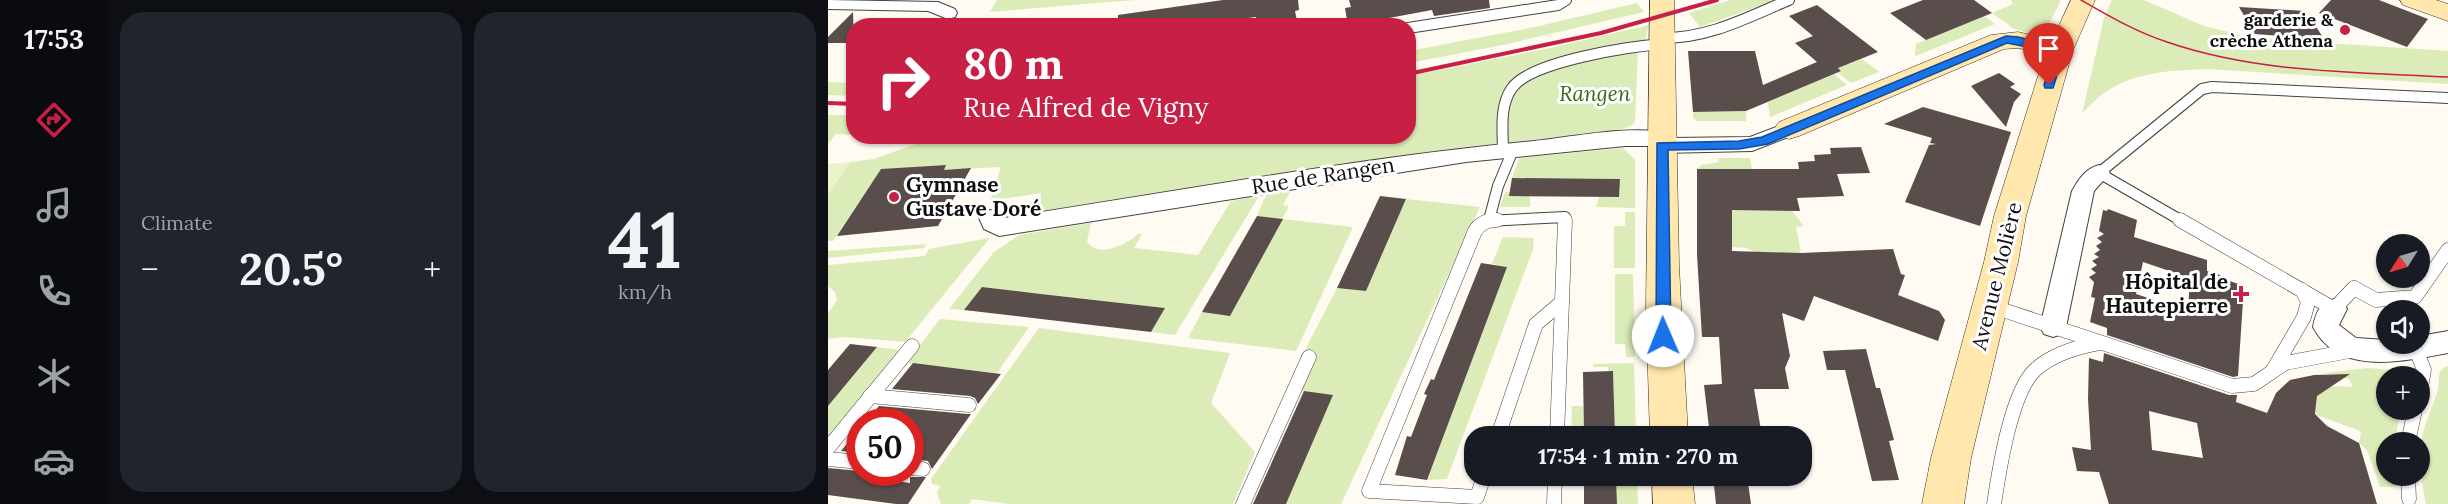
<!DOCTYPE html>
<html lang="en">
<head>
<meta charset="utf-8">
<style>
  body { margin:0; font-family:Lora,serif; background:#20242c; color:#f1f3f6; height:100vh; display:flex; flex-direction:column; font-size:22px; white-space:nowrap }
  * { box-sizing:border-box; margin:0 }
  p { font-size:20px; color:#9ea1a6 }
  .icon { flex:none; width:33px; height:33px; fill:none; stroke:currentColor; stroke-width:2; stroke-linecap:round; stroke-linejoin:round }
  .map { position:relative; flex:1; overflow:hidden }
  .panel { display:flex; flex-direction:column; gap:12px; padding:12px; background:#0d0f14; width:720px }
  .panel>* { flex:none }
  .guide { position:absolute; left:18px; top:18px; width:570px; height:126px; border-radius:24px; box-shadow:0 2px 4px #0004; background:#c81f45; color:#fff; overflow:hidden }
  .needle { width:39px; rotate:233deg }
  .tools { position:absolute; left:1548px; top:234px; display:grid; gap:12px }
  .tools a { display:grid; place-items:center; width:54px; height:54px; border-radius:50%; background:#171b24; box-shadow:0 2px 4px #0004; font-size:30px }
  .speed { position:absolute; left:18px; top:408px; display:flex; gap:12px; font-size:30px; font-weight:700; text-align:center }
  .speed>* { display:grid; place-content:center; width:78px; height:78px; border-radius:50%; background:#171b24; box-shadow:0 2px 4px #0004; line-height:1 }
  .speed .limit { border:9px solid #d22; background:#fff; color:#111 }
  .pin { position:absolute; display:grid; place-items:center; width:51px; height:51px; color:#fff; margin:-62px -26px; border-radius:50% 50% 50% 0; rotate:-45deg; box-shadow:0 0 6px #0007 }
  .pin .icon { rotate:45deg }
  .me { position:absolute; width:66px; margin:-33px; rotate:359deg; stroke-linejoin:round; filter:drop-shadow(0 0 4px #0008) }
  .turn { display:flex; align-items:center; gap:21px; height:126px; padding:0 18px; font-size:27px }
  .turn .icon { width:78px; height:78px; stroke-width:2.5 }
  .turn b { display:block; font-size:42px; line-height:51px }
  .big { font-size:45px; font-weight:700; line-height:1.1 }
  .panel .tile { flex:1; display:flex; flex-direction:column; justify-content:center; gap:9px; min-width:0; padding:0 21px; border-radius:24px; background:#20242c }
  .panel .dial { align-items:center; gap:0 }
  .dial b { font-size:78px; line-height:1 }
  .heat { display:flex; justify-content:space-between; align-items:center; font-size:33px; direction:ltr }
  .panel .tiles { flex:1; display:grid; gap:12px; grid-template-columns:repeat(2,1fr) }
  .trip { position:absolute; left:636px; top:426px; width:348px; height:60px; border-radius:24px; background:#171b24; box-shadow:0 2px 4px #0004; font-weight:700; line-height:60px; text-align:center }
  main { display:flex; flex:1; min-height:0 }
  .menu { display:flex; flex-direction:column; width:108px; justify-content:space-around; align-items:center; background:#090b0e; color:#9ea1a6 }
  .menu .icon { width:42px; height:42px }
  .menu .selected { color:#c81f45 }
  .menu b { font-size:27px; color:#f1f3f6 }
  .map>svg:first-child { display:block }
  .green { fill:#dcecb8 }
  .pitch { fill:#ecf3cb }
  .building { fill:#594e4b; fill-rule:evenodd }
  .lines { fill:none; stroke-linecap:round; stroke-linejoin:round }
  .lane-far1-casing { stroke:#424242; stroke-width:12 }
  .lane-casing { stroke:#424242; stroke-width:15 }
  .street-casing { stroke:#424242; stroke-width:2 }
  .secondary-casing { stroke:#313131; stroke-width:1 }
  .lane-far1 { stroke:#fff; stroke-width:10 }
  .lane { stroke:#fff; stroke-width:14 }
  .street { fill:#fff; fill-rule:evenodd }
  .secondary { fill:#ffe7ad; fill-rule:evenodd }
  .tram { stroke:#c81f45; stroke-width:1.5 }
  .rail { stroke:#c81f45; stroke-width:4 }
  .route { fill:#1a73e8; stroke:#114b97; stroke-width:1.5 }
  .poi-dot { fill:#c81f45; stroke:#fff; stroke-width:2 }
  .labels { text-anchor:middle; stroke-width:6; stroke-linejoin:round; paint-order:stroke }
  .far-poi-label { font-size:18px; font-weight:bold; fill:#0f0f0f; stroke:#fff; text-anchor:end }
  .park-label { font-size:21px; font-style:italic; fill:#3a6b1b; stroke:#fff }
  .street-label { font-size:21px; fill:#0f0f0f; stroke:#fff }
  .poi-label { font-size:21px; font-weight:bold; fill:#0f0f0f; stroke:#fff; text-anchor:start }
</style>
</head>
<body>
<main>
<nav class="menu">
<b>17:53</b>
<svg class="icon selected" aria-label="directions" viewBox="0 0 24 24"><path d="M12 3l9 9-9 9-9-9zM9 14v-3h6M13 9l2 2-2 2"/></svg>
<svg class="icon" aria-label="music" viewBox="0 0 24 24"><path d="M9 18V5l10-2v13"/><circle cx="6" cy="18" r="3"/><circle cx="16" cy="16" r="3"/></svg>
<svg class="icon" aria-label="phone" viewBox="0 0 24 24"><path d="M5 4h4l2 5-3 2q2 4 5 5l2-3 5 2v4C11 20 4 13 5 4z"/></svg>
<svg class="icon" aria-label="climate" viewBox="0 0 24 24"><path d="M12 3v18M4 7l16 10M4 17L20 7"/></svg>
<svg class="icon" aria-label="car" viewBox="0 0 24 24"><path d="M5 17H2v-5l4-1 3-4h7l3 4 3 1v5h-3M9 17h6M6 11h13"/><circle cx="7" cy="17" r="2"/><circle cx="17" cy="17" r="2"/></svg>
</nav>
<section class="panel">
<div class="tiles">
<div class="tile"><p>Climate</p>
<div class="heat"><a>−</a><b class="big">20.5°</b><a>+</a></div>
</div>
<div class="tile dial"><b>41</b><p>km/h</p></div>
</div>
</section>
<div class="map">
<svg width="1620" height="504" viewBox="0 0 1620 504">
  <rect width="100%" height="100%" fill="#fffaf2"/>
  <g class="green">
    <polygon points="169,0 307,0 162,12"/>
    <polygon points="902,0 948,0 872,27 861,13"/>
    <polygon points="1183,0 1233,0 1218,31 1212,36 1186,29 1164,13 1185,4"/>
    <path d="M1284,0H1316L1376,26L1426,38L1620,51V84L1380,69C1329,71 1288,73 1254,114L1276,18Z"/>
    <polygon points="809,3 816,12 675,45 581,63 581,51 707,27"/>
    <polygon points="1156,16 1167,24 1088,56 1087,55 1088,44"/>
    <polygon points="821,25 817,40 810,49 807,121 804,125 793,130 620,149 217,212 212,208 213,193 162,201 173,167 116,170 118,165 53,169 5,241 0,241 0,194 22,162 46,159 107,137 580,136 581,76 722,48"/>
    <polygon points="1008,54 1021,64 1034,59 1051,72 1023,83 1009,72 1013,70 998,58"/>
    <polygon points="1006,74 1019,85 942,117 940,102"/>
    <polygon points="0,82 25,83 25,96 0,95"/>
    <polygon points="918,111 918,121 869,121 865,118 865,112"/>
    <polygon points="0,115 25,115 25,135 8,134 0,144"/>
    <polygon points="795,148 807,160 807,208 768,207 771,197 791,197 792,179 684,178 691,158"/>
    <polygon points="890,158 922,158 924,169 869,169 873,165 891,162"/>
    <polygon points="462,192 455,205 461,206 454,219 429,216 438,195"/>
    <polygon points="677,192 682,192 682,196 702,196 702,207 672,207"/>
    <path d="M431,196L347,335L323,332L337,308L154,287L136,310L121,309L166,252L191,235L263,223L259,241C269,259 299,245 310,234H314L306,248L370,255L403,201Z"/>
    <polygon points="578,199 652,207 513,504 458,504 504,395 474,391 486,356 475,354 509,288 538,291"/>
    <polygon points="904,209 964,211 976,226 968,227 973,253 927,252 918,248 904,247"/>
    <polygon points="797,212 807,212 807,268 786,268 786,226 797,226"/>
    <polygon points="455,219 525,227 468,351 360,338 374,312 402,315"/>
    <polygon points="675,237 706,238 705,249 619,479 599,480 679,267 664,264"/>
    <polygon points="162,238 77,342 17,337 0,339 0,314 9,300 7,292 0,286 0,265 97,256 101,249"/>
    <polygon points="98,244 96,248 0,258 0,251"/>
    <polygon points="787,274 805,274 807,357 798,357 797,344 787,344"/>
    <polygon points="112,319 201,327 169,373 78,363"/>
    <polygon points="211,328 402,353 383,403 427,452 405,504 181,504 144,499 141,504 113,504 109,493 112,486 104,484 103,479"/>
    <polygon points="49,347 71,350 0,437 0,406"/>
    <polygon points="806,363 808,436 787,436 785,372 780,371 780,367 765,367 765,364"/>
    <path d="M1620,366V504H1598C1593,480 1590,454 1596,429C1600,416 1606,403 1610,389C1612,380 1608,369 1620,366Z"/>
    <polygon points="1540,368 1574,371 1582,376 1558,376 1558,410 1572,410 1567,442 1558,442 1558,476 1567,476 1568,487 1552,487 1539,450 1531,443 1533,433 1530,430 1488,415 1489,395 1498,388 1506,386 1525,387 1521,379 1497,373"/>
    <polygon points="744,406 755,406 756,436 743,436"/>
    <polygon points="789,476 809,476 810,504 789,504"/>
  </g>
  <polygon class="pitch" points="22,162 0,194 0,164"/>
  <g class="building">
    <polygon points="395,0 470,0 471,10 467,11 470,26 429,26 428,17 382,23 382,26 290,26 290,15"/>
    <polygon points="521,0 661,0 662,8 606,16 604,10 561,18 563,26 520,26 517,8 523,7"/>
    <polygon points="1095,0 1146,0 1164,13 1098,40 1062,13"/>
    <polygon points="1503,0 1551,0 1600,19 1579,47 1491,13"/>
    <polygon points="989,5 1050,52 1010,68 1013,71 918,111 865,112 860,51 927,51 935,85 989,62 967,43 985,36 961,16"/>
    <polygon points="1411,7 1478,11 1496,39 1427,34"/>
    <polygon points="25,12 26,43 0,43 0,37"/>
    <polygon points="1171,73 1187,84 1182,87 1193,94 1186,102 1178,127 1143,86"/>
    <polygon points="1095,107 1183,132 1152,226 1077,202 1101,145 1108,144 1102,143 1104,138 1056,124"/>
    <polygon points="1033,147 1042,173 1009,174 1016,196 969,198 972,211 904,210 904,251 973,253 1065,249 1073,274 1077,275 1070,295 1111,311 1117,320 1110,341 986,296 976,321 954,313 962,356 957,368 961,389 926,389 934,436 882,436 876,385 894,384 891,337 874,337 869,255 869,169 971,169 970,162 987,161 986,155 1003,154 1002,148"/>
    <polygon points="118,165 116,170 143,168 110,226 9,236 53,169"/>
    <polygon points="684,178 792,179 791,197 681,196"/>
    <polygon points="552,196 578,199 538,291 509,288"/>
    <path d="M1280,209L1309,220L1306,237L1379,260V271L1399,277V280L1416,286L1410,376L1405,377L1279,335V328L1262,322L1267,298L1263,297L1266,282L1261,277L1268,273L1263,269L1269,265L1264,261L1271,257L1266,254L1272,250L1268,246L1274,242L1269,238L1276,234L1271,231L1275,210L1279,211ZM1315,262L1362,278L1360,311L1308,294Z"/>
    <polygon points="429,216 455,219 402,316 374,312"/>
    <polygon points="653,263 679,267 599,480 567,475 579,436 583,437 599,395 596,394 603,379 606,380"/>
    <polygon points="154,287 213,294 337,308 323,332 136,310"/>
    <polygon points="22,344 49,347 0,406 0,370"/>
    <polygon points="1038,349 1048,388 1052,388 1066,440 1061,441 1071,480 1044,481 1017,370 999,370 995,351"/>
    <path d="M1276,353L1401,395H1409L1408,402L1439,413L1448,393L1462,380L1486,375L1522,374L1489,396L1487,414L1499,426L1531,443L1549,504H1281L1271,472L1249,471L1244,447L1263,450L1260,399L1261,358L1275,362ZM1321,411L1369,423L1375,458L1324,450Z"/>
    <polygon points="85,363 173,374 150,404 147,398 142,396 64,389"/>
    <polygon points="785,371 787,436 756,436 755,372"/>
    <polygon points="476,391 505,395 458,504 425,504"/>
    <polygon points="51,406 140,414 143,414 104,469 100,461 82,459 82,422 38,422"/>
    <polygon points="32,428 32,453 13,451"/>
    <polygon points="0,468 32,471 32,476 82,483 82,477 98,477 80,504 68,504 0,495"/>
    <polygon points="756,476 788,476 789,504 756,504"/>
    <polygon points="885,476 919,476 923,504 888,504"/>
  </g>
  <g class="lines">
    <g class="lane-far1-casing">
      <g id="lane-far1">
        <polyline points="580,28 730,5 738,0"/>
        <path d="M836,38C882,38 920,17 961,0"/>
        <path d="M675,151C675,131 671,106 684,88C703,61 804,46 836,44"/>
        <polyline points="661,220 670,186 685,150"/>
        <polyline points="659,221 737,217 737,221"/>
        <polyline points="1354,221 1271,173 1374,89 1384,87 1620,98"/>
      </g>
    </g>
    <g class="lane-casing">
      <g id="lane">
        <polyline points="1352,220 1506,309 1526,288 1548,300 1587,297 1620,250"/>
        <polyline points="1163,306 1404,386 1426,384 1457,363 1527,350"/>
        <polyline points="1587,347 1596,370 1592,393"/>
        <polyline points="1445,370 1476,317 1480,302 1474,290"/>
        <polyline points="42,396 141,405"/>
        <polyline points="670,436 708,324 734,302"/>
        <polyline points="729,436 737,220"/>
        <polyline points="1580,442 1587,410"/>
        <polyline points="0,448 84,346"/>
        <polyline points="0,459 32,462"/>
        <polyline points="82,468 95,469"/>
        <path d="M656,476L649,497L541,491L647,231C652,223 659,220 669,220"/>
        <polyline points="1580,476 1581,499"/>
        <polyline points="415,504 481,357"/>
        <polyline points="726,504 727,476"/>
        <path d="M1166,504C1171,471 1183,391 1208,369C1225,354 1249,347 1271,343"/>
      </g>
    </g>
    <g class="street-casing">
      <g id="street">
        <polygon points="0,0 110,2 127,9 129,13 127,17 120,19 100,11 0,9"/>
        <path d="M961,122L968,124L972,129L968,134L924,151L834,153L826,151L823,146H797L638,162L171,236L156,229L151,218L155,212L163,210L171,212L175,218C351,191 528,158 706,141C743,137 807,124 842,134L844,138L922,137Z"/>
        <path d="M1271,165L1279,168L1282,173L1266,191L1238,327L1234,334L1225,337L1216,334L1212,327L1244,191C1251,179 1257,169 1271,165Z"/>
        <path d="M1506,299L1515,302L1519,309L1511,325L1528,338L1558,340V344H1592V336L1620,331V353C1575,361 1511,377 1485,327C1488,312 1491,304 1506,299Z"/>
      </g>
    </g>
    <g class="secondary-casing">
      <g id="secondary">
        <polygon points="822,0 846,0 851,266 860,436 822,436 818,309"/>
        <polygon points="1243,0 1267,0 1245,50 1198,216 1190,262 1143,458 1136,504 1094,504 1103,458 1156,262 1166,216 1217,54 1190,48 1176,49 971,136 961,139 951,136 946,129 951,122 1163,35 1190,32 1224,40"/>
        <polygon points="1572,0 1608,0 1620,4 1620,21 1575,5"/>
        <polygon points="824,476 864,476 867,504 825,504"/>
      </g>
    </g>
    <use href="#lane-far1" class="lane-far1"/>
    <use href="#lane" class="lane"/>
    <use href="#street" class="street"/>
    <use href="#secondary" class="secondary"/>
    <path class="tram" d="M1253,0C1281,16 1308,32 1339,42C1429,73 1526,72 1620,77"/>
    <g class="rail">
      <polyline points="580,74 773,33 889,0"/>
      <polyline points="0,103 26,104"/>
    </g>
  </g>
  <polygon class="route" points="1178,36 1190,37 1236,48 1237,50 1225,88 1217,88 1216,85 1226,52 1179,43 940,144 911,149 840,150 843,336 841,340 830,340 828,336 829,143 911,141 934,137"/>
  <g class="poi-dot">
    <circle cx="1517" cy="30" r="6"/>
    <circle cx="66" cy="197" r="6"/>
    <path d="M1410 285h6v6h6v6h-6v6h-6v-6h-6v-6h6z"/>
  </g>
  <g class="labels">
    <g class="far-poi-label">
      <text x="1505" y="26">garderie &amp;<tspan x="1505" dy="21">crèche Athena</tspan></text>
    </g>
    <g class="park-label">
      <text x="767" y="101">Rangen</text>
    </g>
    <g class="street-label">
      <text transform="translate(495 176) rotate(-9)" y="7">Rue de Rangen</text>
      <text transform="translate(1169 276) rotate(-76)" y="7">Avenue Molière</text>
    </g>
    <g class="poi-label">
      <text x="78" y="192">Gymnase<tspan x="78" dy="24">Gustave Doré</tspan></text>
      <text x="1400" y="289" text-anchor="end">Hôpital de<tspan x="1400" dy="24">Hautepierre</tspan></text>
    </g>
  </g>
</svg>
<div class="tools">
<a><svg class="needle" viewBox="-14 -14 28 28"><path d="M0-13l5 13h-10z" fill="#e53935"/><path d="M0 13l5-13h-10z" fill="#9ea1a6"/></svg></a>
<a><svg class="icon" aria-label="sound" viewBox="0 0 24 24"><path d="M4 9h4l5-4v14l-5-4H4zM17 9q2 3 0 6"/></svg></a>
<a>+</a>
<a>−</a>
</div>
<div class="speed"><div class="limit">50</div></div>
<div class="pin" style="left:1221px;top:85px;background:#d93025"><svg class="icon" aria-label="arrive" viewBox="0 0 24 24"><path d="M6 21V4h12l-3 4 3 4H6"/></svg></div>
<svg class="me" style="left:835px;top:336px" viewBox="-20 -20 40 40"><circle r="19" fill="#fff"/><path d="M0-13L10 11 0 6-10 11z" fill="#1a73e8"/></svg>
<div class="trip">17:54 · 1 min · 270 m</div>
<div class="guide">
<div class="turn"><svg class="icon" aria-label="right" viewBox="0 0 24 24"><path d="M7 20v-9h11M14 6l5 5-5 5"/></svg><div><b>80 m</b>Rue Alfred de Vigny</div></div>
</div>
</div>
</main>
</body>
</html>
